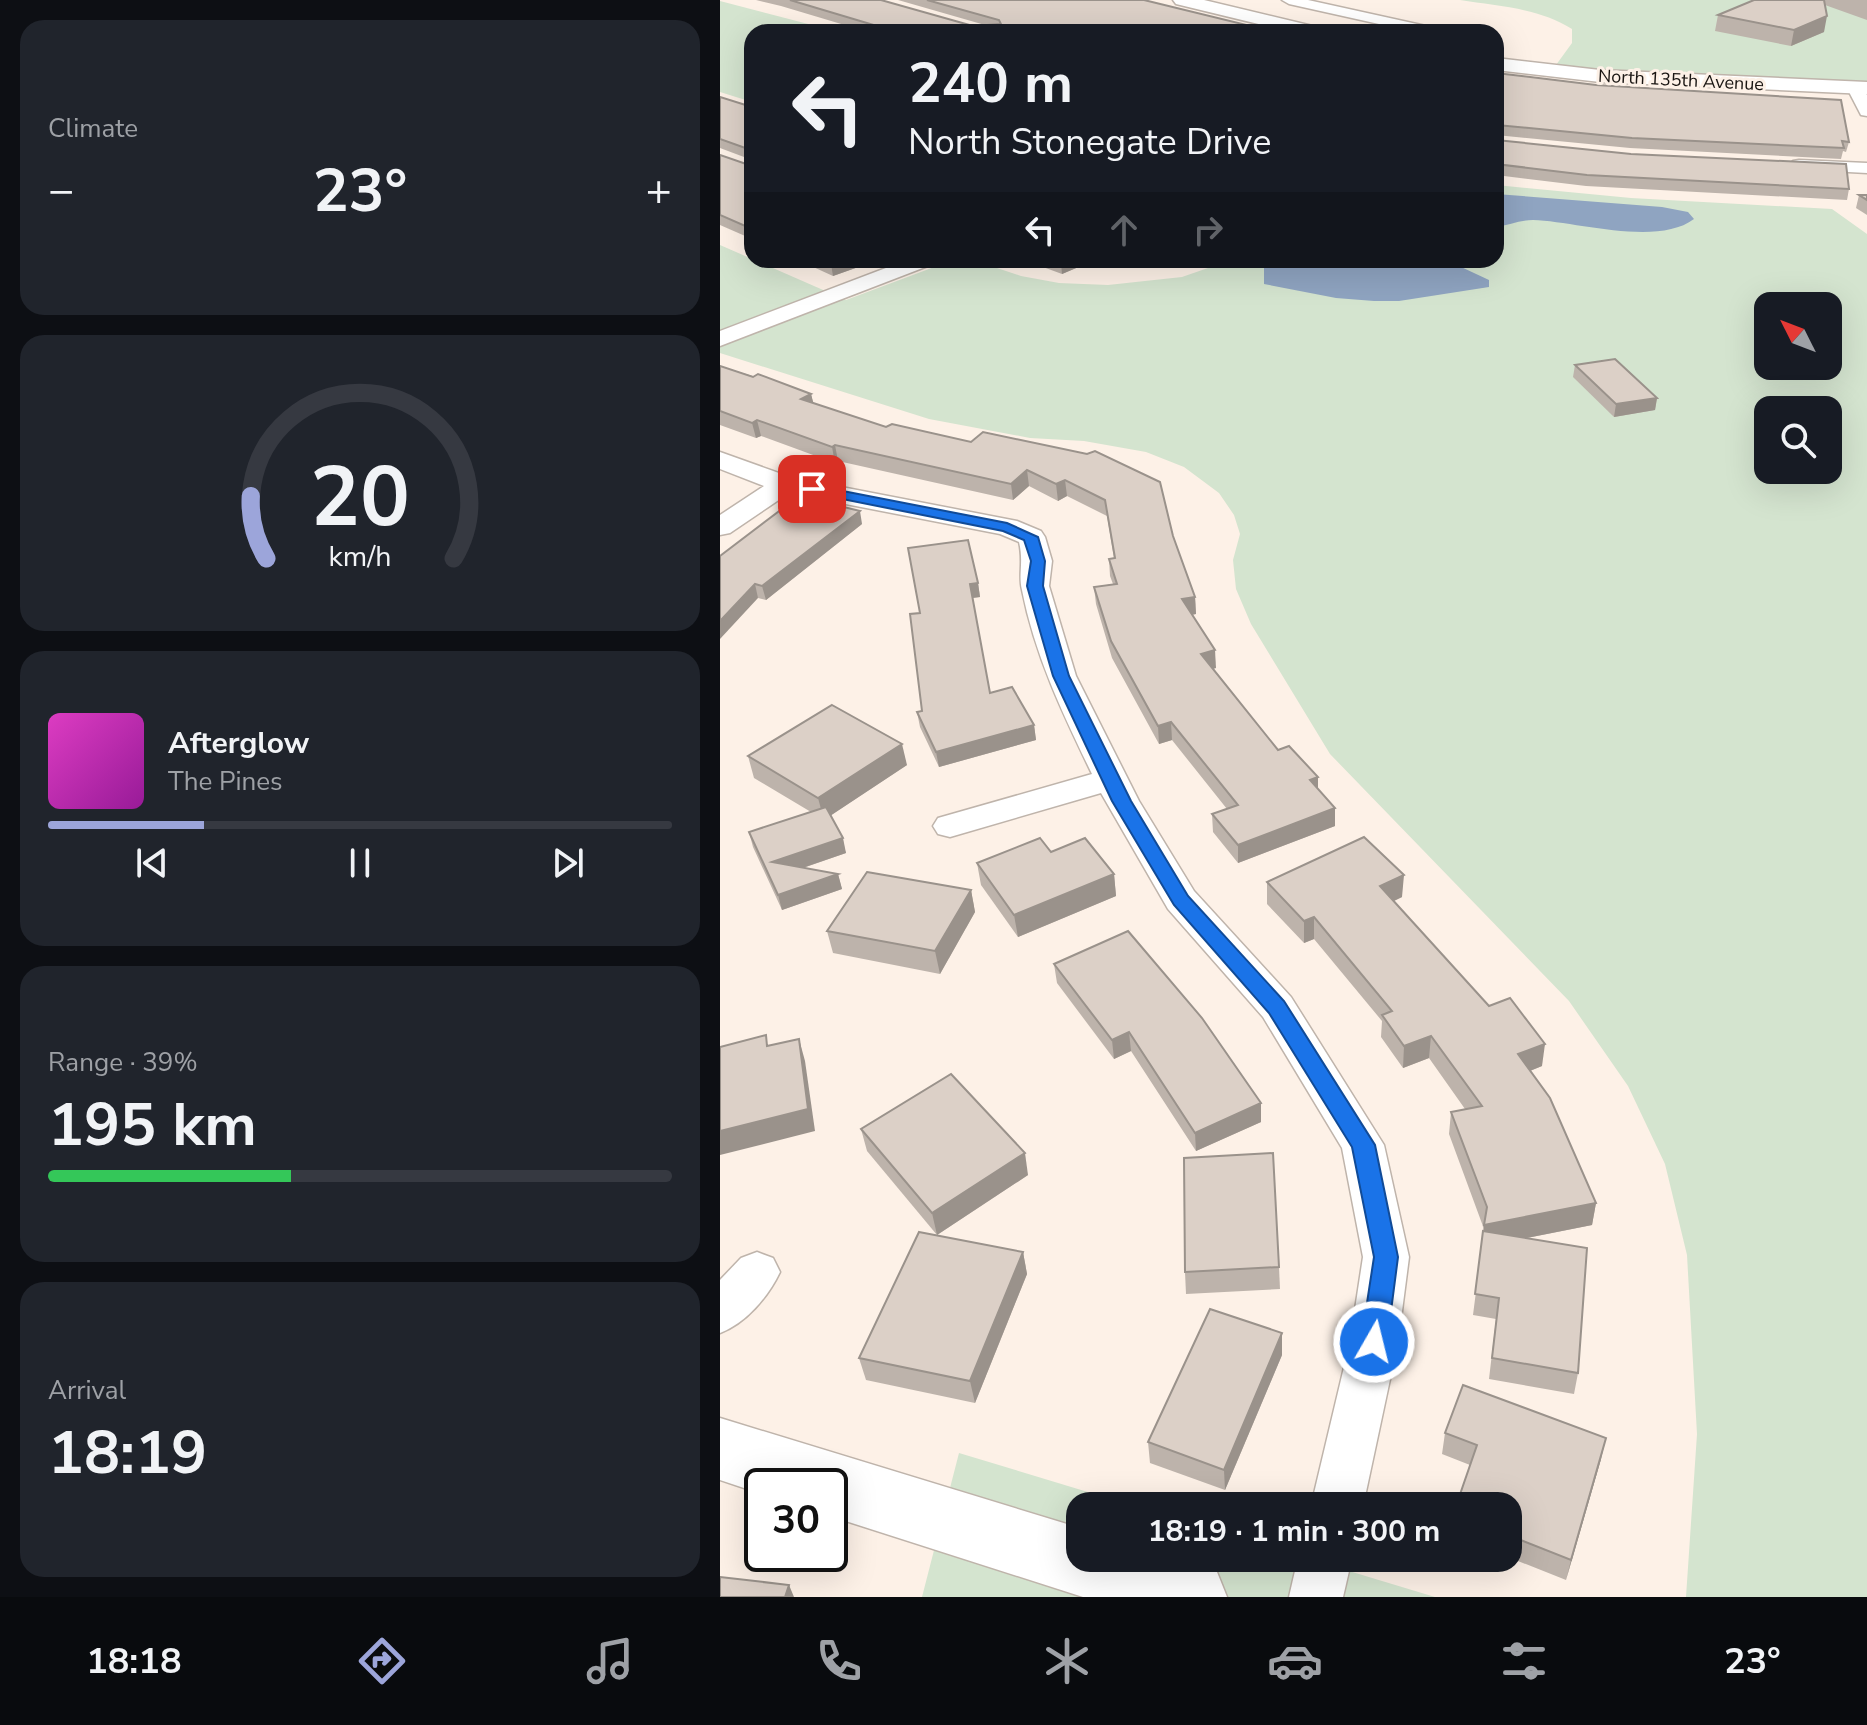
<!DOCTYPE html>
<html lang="en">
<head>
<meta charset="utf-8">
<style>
  body { margin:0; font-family:"Nunito Sans",sans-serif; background:#20242c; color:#f1f3f6; height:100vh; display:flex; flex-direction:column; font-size:30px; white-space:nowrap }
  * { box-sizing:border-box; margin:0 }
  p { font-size:26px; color:#9ea1a6 }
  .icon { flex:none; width:44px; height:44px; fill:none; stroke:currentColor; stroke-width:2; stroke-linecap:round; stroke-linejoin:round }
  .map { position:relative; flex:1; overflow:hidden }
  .drawer { display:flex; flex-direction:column; gap:20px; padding:20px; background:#0d0f14; width:720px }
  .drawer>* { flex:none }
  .banner { position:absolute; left:24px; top:24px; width:760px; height:244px; border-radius:24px; box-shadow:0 8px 32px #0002; background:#171b24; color:#f1f3f6; overflow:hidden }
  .needle { width:52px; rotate:312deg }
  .controls { position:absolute; left:1034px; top:292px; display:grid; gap:16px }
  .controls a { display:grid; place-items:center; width:88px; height:88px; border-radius:16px; background:#171b24; box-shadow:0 8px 32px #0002; font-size:40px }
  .speed { position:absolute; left:24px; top:1468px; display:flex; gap:16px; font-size:40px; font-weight:700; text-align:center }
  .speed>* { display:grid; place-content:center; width:104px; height:104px; border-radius:50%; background:#171b24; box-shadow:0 8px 32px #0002; line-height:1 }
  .speed .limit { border:4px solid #111; border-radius:12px; background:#fff; color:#111 }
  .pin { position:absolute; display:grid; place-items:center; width:68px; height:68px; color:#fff; margin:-34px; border-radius:16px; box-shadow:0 4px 12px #0006 }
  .me { position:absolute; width:88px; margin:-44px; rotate:8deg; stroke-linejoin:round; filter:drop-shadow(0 0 6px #0008) }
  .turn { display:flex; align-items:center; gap:28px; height:168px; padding:0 32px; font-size:36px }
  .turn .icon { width:104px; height:104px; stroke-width:2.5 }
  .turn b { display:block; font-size:56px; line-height:68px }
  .lanes { display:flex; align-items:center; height:76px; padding:0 32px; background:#0003; justify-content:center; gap:40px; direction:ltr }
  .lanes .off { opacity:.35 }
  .big { font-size:60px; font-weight:700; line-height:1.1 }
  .drawer .tile { flex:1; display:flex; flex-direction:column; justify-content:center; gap:12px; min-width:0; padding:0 28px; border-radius:24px; background:#20242c }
  .drawer .dial { align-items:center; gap:0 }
  .dial svg { height:208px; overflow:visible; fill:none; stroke:#363941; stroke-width:7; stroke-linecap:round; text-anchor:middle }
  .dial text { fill:#f1f3f6; stroke:none }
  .song { display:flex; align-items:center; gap:24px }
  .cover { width:96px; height:96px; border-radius:12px; background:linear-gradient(135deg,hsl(310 70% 55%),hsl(300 70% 35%)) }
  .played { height:8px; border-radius:4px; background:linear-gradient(90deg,#9ca5da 25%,#363941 25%) }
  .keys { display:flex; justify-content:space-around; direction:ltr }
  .heat { display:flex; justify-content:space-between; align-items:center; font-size:44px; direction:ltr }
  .charge { height:12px; border-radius:6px; background:linear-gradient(90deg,#34c759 39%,#363941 0) }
  .trip { position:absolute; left:346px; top:1492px; width:456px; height:80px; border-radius:24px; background:#171b24; box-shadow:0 8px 32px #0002; font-weight:700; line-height:80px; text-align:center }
  .menu { display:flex; height:128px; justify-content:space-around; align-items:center; background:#090b0e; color:#9ea1a6 }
  .menu .icon { width:56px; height:56px }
  .menu .on { color:#9ca5da }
  .menu b { font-size:36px; color:#f1f3f6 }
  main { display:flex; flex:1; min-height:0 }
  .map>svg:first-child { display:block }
  .green { fill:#d4e4cf; fill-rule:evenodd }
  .water { fill:#8fa4c1 }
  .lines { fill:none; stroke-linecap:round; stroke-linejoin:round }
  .street-casing { stroke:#bfb4ab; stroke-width:3 }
  .secondary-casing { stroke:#bfb4ab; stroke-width:3 }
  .street { fill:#fff; fill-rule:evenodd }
  .secondary { fill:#fff; fill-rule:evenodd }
  .wall { fill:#bdb3ab }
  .shaded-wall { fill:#9a928b }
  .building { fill:#dcd0c7; stroke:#9a928b; stroke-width:2 }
  .route { fill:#1a73e8; stroke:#114b97; stroke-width:2 }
  .labels { text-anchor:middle; stroke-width:6; stroke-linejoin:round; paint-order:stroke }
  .far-street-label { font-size:18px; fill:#191512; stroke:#fdf1e7 }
</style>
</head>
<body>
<main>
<section class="drawer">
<div class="tile"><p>Climate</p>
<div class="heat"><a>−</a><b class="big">23°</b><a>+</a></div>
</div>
<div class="tile dial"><svg viewBox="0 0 100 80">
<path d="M14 69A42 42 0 1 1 86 69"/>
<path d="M14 69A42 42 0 0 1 8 45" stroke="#9ca5da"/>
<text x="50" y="56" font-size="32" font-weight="700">20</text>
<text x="50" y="72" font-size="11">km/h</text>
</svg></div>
<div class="tile">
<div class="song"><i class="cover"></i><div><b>Afterglow</b><p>The Pines</p></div></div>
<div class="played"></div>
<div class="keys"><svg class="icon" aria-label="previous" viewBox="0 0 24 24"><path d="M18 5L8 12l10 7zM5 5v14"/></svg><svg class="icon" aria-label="pause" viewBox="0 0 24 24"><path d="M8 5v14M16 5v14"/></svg><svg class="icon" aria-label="next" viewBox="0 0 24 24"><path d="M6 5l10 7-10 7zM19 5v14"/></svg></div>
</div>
<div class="tile"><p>Range · 39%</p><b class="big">195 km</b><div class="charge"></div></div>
<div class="tile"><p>Arrival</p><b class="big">18:19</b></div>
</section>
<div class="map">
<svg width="1147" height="1597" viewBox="0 0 1147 1597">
  <rect width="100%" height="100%" fill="#fdf1e7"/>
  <g class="green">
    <path d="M740,0H1147V84L935,74L836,65L852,43V29C819,8 778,6 740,0Z"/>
    <polygon points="0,1 119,32 32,32 32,102 0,92"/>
    <path d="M776,185L911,198L1112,209L1147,234V1597H966L977,1434L967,1255L945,1164L908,1086L849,1001L610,754L531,624L516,589L513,560L520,534L514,515L499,493L464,467L426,452L364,441L310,438L209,419L0,353V245L126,300L233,260H253L301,276L339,283L388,285L462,277L511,260H776ZM1048,306H1108V366H1048ZM1048,410H1108V470H1048Z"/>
    <polygon points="239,1453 414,1506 360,1506 360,1558 586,1558 715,1597 202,1597"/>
  </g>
  <g class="water">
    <path d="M776,194L942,207L968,212L974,219C937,247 855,221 813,220C800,220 789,225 776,227Z"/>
    <polygon points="559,260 737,260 739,266 769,280 769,287 679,301 654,301 616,298 544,284 544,267"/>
  </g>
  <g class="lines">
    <g class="street-casing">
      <g id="street">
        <polygon points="562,0 588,0 715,28 722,32 695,32 569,4"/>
        <polygon points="1135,83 1141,85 1147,95 1147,116 1141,115 1127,88"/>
        <polygon points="1079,160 1147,163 1147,173 1073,169 1070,165 1073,161"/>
        <polygon points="187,260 216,260 213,264 0,346 0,331"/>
        <path d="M0,452L70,477L297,521L321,531L325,537L332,561L329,586L356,676L419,801L474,891L571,997L664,1145L689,1257L678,1342L643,1506H591L630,1342L643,1257L622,1148L543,1017L448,909L381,793L230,837L218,834L213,826L218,818L372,774C343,714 315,656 302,590C298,574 304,563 299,542L280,534L69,493L10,533L0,535V515L44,486L0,469Z"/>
        <path d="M37,1252L53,1258L60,1272C48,1297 26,1323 0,1333V1280L21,1258Z"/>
        <polygon points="578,1558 632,1558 623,1597 569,1597"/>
      </g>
    </g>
    <g class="secondary-casing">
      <g id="secondary">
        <polygon points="453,0 484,0 601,28 603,32 571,32 456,4"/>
        <polygon points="776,58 880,70 1147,82 1147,94 880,82 776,70"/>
        <polygon points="0,1418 360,1528 360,1558 459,1558 497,1572 507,1597 363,1597 110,1516 110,1486 42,1486 42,1494 0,1480"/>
      </g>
    </g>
    <use href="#street" class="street"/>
    <use href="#secondary" class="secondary"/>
  </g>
  <g class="wall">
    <polygon points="36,0 161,0 253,26 265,25 178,0 424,0 555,32 148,32 61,6"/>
    <polygon points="1034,0 1147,0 1147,20 1105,5 1104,32 1071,46 995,31 998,15"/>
    <polygon points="776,73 1129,142 1126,152 1123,151 1121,159 910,148 776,135"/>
    <polygon points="0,97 32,107 32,160 0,148"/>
    <polygon points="776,140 1129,189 1127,200 866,186 776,175"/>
    <polygon points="0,155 32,166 32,239 0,225"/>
    <polygon points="1139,195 1147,195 1147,215 1136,208"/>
    <polygon points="78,260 158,260 113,276"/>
    <polygon points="304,260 375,260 342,274"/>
    <polygon points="425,260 459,260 443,267"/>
    <polygon points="855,365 937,398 935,410 894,417 853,377"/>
    <polygon points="0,366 91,394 93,403 166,427 251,442 263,432 453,536 475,597 476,614 472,615 496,668 493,669 558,750 598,789 615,826 518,863 493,832 492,814 507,809 452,740 439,744 392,658 376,604 374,587 393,584 390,576 389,559 394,558 387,516 347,496 338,501 309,486 293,500 118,461 115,463 41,436 36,438 0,425"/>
    <polygon points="142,524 46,600 38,598 0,556"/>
    <polygon points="258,583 260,597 252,598 270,693 314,725 316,740 219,767 200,727 197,712 202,711 200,613"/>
    <polygon points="28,756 187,765 111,815 126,853 83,868 118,874 122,889 62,910 33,847 29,832 91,812 34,778"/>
    <polygon points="331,852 394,874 396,896 298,937 261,885 257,863"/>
    <polygon points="547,882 682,897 674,901 822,1066 810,1071 876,1203 872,1225 807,1238 858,1373 854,1394 769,1379 776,1319 753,1315 764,1229 729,1134 731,1112 745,1109 709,1058 683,1068 661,1037 662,1021 594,939 584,943 547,904"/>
    <polygon points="251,890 255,912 220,974 113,953 107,931"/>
    <polygon points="334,964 541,1122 476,1151 411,1051 394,1059 337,983"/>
    <polygon points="141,1129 308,1175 217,1235 147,1151"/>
    <polygon points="303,1252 307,1274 255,1403 146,1380 139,1358"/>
    <polygon points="559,1267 560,1289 466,1294 465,1272"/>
    <polygon points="562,1333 562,1355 505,1490 430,1463 428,1442"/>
    <polygon points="725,1433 881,1459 846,1580 788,1557 788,1506 750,1465 722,1454"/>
  </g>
  <g class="shaded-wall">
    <polygon points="1107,16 1104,32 1071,46 1074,30"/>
    <polygon points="124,260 158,260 113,276 111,264"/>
    <polygon points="347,260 375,260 342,274 341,263"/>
    <polygon points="442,260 459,260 443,267"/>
    <polygon points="91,394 95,409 81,399"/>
    <polygon points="937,398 935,410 894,417 896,404"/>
    <polygon points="37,420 41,436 36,438 32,423"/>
    <polygon points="115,445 118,461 115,463 112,447"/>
    <polygon points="307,470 309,486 293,500 291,484"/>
    <polygon points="345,480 347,496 338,501 336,484"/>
    <polygon points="140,511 142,524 46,600 42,586"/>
    <polygon points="258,583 260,597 252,598 250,584"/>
    <polygon points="35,584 38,598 0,639 0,621"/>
    <polygon points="475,597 476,614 463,616 462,599"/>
    <polygon points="495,650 496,668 482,671 481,654"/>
    <polygon points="451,722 452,740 439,744 438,726"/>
    <polygon points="314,725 316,740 219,767 216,752"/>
    <polygon points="182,744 187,765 104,820 98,798"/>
    <polygon points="598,777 598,795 590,780"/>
    <polygon points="615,808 615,826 518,863 518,845"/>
    <polygon points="123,838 126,853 56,877 52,862"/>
    <polygon points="118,874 122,889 62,910 58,895"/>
    <polygon points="394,874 396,896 298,937 294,915"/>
    <polygon points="684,875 682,897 659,908 660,886"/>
    <polygon points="251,890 255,912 220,974 215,951"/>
    <polygon points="594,917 594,939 584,943 584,921"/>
    <polygon points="409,1032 411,1051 394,1059 392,1040"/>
    <polygon points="711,1036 709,1058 683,1068 684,1046"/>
    <polygon points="79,1039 85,1061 95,1131 0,1155 0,1131"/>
    <polygon points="825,1044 822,1066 795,1077 798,1054"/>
    <polygon points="541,1103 541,1122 476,1151 475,1133"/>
    <polygon points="305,1153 308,1175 217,1235 212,1213"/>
    <polygon points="876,1203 872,1225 761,1247 764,1225"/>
    <polygon points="303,1252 307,1274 255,1403 250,1381"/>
    <polygon points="562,1333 562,1355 505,1490 504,1470"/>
    <polygon points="886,1438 881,1459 846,1580 851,1560"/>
    <polygon points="69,1585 74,1597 65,1597"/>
  </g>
  <g class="building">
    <polygon points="70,0 161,0 253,26 281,24 279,20 207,0 424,0 555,32 177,32"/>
    <polygon points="1034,0 1104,0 1107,16 1074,30 998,15"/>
    <polygon points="776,73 876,85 1121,100 1129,142 1122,141 1124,148 912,138 777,125 776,126"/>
    <polygon points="0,97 32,107 32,164 31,150 0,139"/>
    <polygon points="776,140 911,154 1126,164 1129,189 867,175 776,164"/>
    <polygon points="0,155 32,166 32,229 0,215"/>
    <polygon points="1139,195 1147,195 1147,200"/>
    <polygon points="101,260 124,260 111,264"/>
    <polygon points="895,359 937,398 896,404 855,365"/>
    <polygon points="0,366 33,377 38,374 91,394 81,399 166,427 172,424 251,442 263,432 367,454 375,451 440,482 453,536 475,597 462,599 495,650 481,654 558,750 569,746 598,777 590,780 615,808 518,845 492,814 518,805 451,722 438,726 391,641 374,587 397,584 389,559 395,558 385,500 345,480 336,484 307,470 291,484 115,445 112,447 37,420 32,423 0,411"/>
    <polygon points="79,496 140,511 42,586 35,584 0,621 0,556"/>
    <polygon points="248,540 258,583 250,584 270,693 292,687 314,725 216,752 197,712 202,711 190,614 200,613 188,548"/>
    <polygon points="112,705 182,744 98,798 28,756"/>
    <polygon points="106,807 123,838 52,862 118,874 58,895 29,832"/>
    <polygon points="644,837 684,875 660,886 769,1006 790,998 825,1044 798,1054 830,1098 876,1203 764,1225 767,1207 731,1112 762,1106 711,1036 684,1046 662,1015 672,1011 594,917 584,921 547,882"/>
    <polygon points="320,838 331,852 365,838 394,874 294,915 257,863"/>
    <polygon points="147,872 251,890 215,951 107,931"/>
    <polygon points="408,931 482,1018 541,1103 475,1133 409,1032 392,1040 334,964"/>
    <polygon points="46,1035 47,1046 79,1039 88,1109 0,1131 0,1047"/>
    <polygon points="231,1074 305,1153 212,1213 141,1129"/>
    <polygon points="553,1153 559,1267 465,1272 464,1158"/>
    <polygon points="763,1231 867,1248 858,1373 772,1358 779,1298 755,1294"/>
    <polygon points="199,1232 303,1252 250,1381 139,1358"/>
    <polygon points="490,1309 562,1333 504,1470 428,1442"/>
    <polygon points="743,1385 886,1438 851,1560 788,1535 788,1506 736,1506 757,1445 725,1433"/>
    <polygon points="0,1577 69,1585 65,1597 0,1597"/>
  </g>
  <polygon class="route" points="92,485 287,523 318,537 325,561 323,586 349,676 411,801 468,896 564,1001 655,1145 678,1257 667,1342 663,1350 654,1353 645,1350 641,1342 654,1257 632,1147 549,1013 454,905 392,801 333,676 307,586 311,561 304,540 283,531 87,492 87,486"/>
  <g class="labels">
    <g class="far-street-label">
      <text transform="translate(961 80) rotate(3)" y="6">North 135th Avenue</text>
    </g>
  </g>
</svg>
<div class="controls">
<a><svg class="needle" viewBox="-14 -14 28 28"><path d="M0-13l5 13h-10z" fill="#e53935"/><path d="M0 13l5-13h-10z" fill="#9ea1a6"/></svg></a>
<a><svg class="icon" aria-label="search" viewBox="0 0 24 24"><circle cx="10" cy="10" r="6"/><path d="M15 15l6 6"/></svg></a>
</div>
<div class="speed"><div class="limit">30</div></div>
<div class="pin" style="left:92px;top:489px;background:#d93025"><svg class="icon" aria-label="arrive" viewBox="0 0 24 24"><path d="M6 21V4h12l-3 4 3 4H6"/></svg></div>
<svg class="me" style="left:654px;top:1342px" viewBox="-20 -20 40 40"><circle r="17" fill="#1a73e8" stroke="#fff" stroke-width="3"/><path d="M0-11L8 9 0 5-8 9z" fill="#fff"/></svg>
<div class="trip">18:19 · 1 min · 300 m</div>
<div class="banner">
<div class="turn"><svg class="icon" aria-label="left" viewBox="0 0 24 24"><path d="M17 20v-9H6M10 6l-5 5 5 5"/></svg><div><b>240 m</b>North Stonegate Drive</div></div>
<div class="lanes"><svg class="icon" aria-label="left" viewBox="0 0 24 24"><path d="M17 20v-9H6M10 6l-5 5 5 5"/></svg><svg class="icon off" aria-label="ahead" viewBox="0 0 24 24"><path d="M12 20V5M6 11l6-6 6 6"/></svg><svg class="icon off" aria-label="right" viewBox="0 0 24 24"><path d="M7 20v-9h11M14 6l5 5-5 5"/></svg></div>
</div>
</div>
</main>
<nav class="menu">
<b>18:18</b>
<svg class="icon on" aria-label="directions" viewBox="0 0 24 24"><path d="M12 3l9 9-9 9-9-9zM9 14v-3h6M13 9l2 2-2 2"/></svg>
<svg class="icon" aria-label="music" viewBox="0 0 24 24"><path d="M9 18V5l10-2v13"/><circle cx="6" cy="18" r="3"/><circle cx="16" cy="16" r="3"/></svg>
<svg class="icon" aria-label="phone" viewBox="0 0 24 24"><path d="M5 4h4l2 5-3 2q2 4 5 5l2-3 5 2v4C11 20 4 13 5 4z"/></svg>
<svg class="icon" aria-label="climate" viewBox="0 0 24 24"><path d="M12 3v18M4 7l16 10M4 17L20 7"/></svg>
<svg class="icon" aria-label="car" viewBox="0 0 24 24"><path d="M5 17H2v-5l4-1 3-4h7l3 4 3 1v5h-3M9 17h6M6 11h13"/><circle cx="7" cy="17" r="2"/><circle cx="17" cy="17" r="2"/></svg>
<svg class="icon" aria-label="filters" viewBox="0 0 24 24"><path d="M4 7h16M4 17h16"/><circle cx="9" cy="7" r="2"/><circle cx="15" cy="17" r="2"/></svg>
<b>23°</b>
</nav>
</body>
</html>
